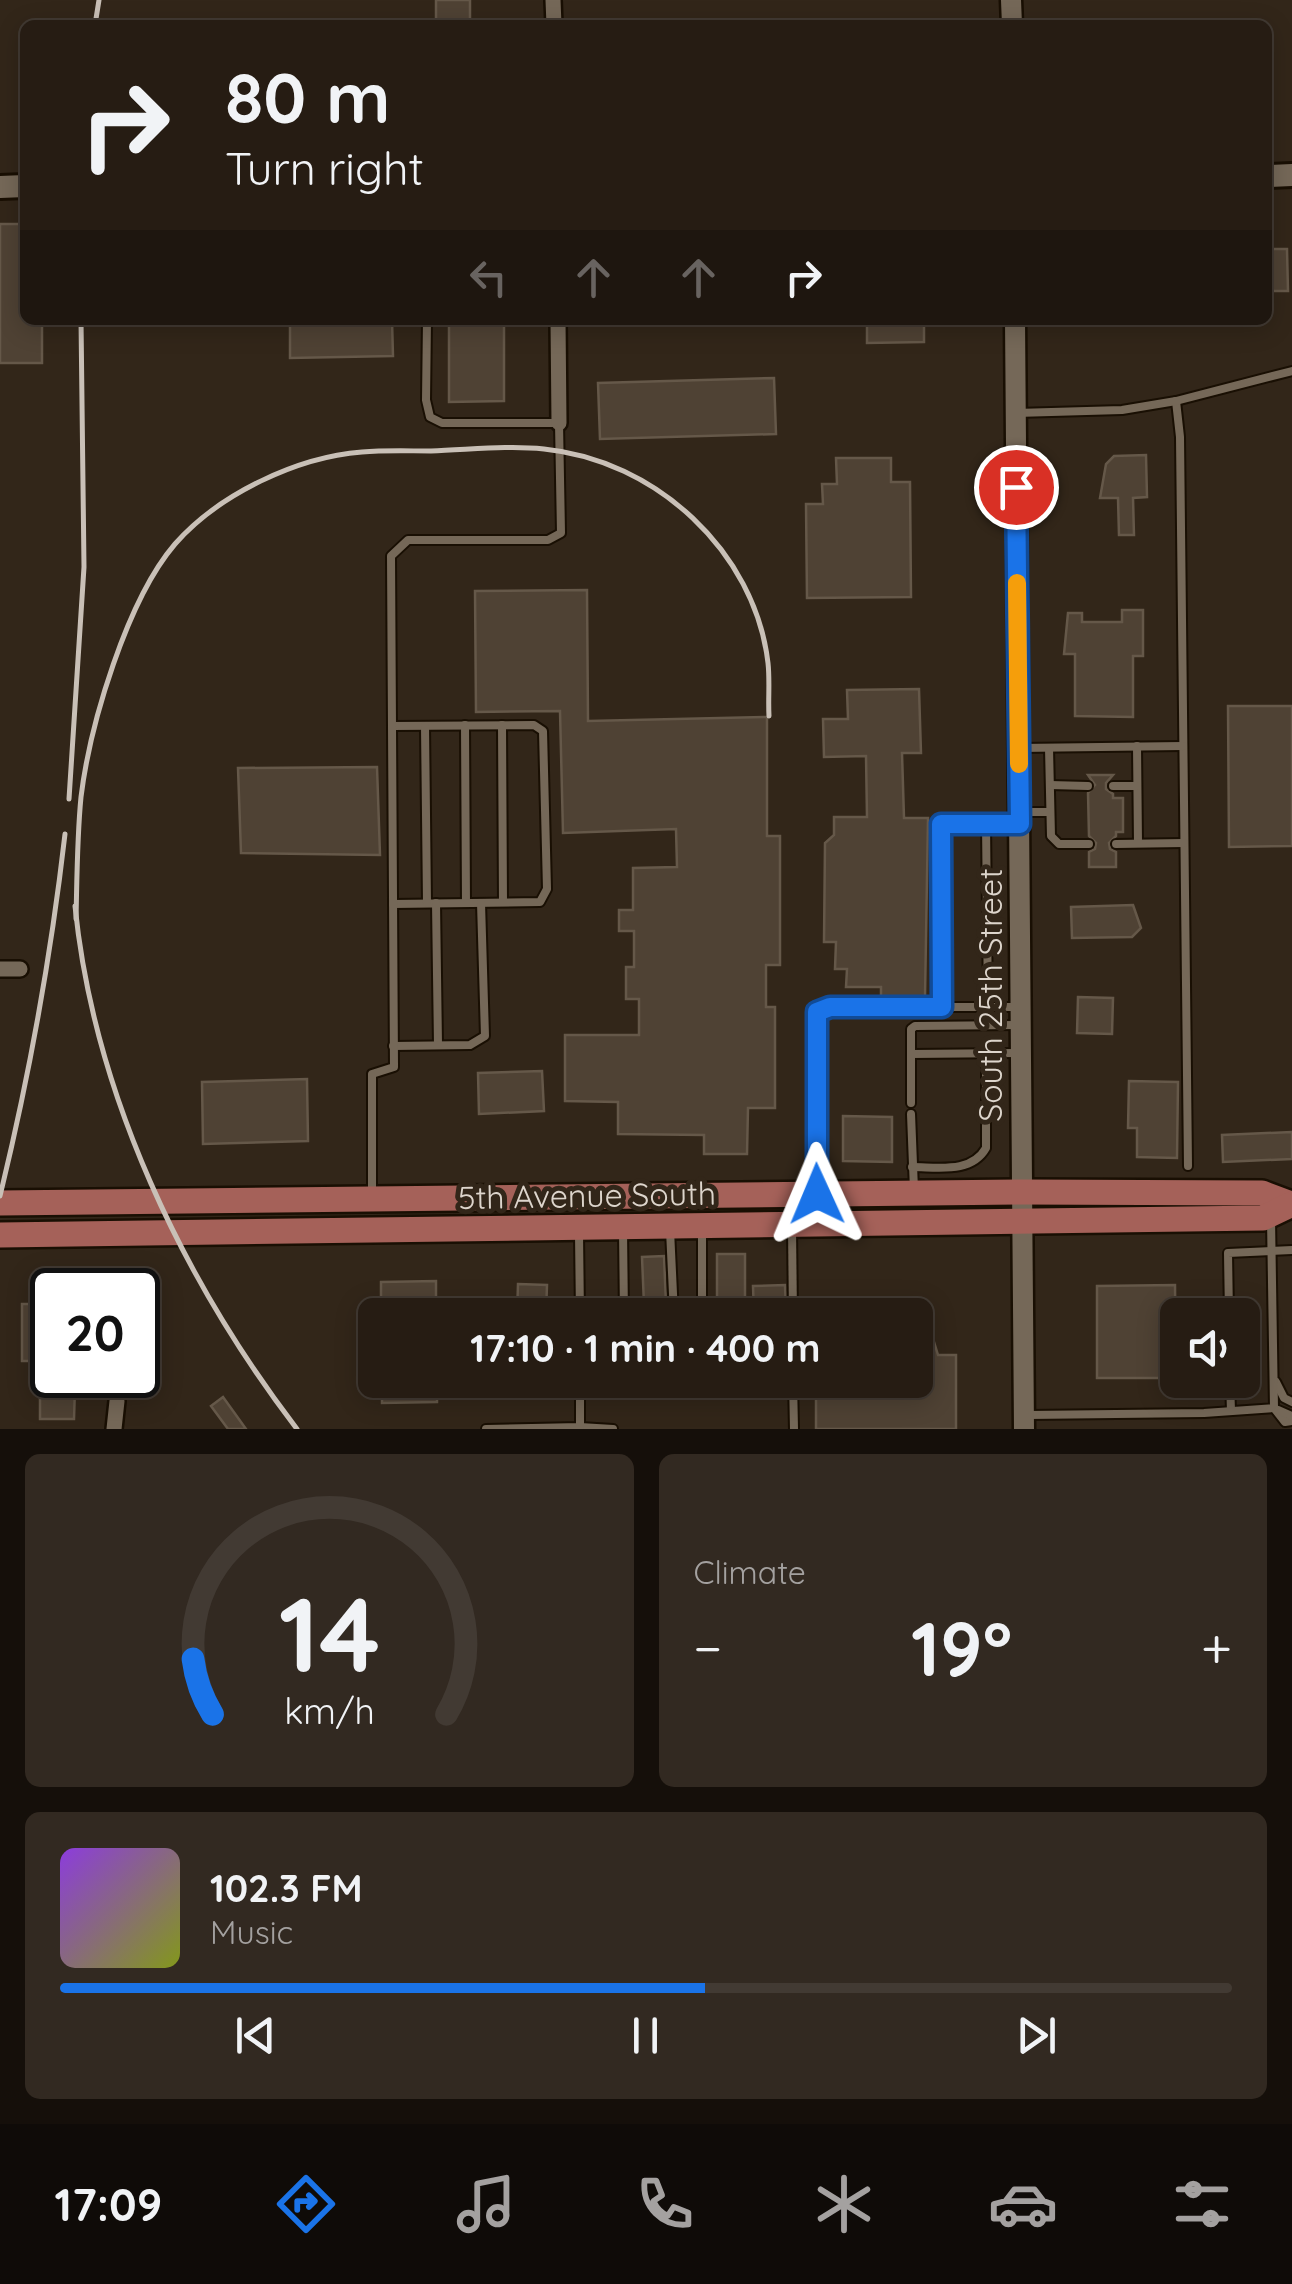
<!DOCTYPE html>
<html lang="en">
<head>
<meta charset="utf-8">
<style>
  body { margin:0; font-family:Quicksand,sans-serif; background:#322921; color:#f1f3f6; height:100vh; display:flex; flex-direction:column; font-size:38px; white-space:nowrap }
  * { box-sizing:border-box; margin:0 }
  p { font-size:32px; color:#a4a1a0 }
  .icon { flex:none; width:55px; height:55px; fill:none; stroke:currentColor; stroke-width:2; stroke-linecap:round; stroke-linejoin:round }
  .map { position:relative; height:1429px; overflow:hidden }
  .side { display:flex; flex-direction:column; gap:25px; padding:25px; background:#150f0a; flex:1 }
  .side>* { flex:none }
  .hud { position:absolute; left:20px; top:20px; width:1252px; height:305px; border-radius:15px; box-shadow:0 5px 25px #0003,0 0 0 2px #423a33; background:#261c13; color:#f1f3f6; overflow:hidden }
  .buttons { position:absolute; left:1160px; top:1298px; display:grid; gap:20px }
  .buttons a { display:grid; place-items:center; width:100px; height:100px; border-radius:15px; background:#261c13; box-shadow:0 5px 25px #0003,0 0 0 2px #423a33; font-size:50px }
  .speed { position:absolute; left:30px; top:1268px; display:flex; gap:20px; font-size:50px; font-weight:700; text-align:center }
  .speed>* { display:grid; place-content:center; width:130px; height:130px; border-radius:50%; background:#261c13; box-shadow:0 5px 25px #0003,0 0 0 2px #423a33; line-height:1 }
  .speed .limit { border:5px solid #111; border-radius:15px; background:#fff; color:#111 }
  .pin { position:absolute; display:grid; place-items:center; width:85px; height:85px; color:#fff; margin:-42px; border:5px solid #fff; border-radius:50%; box-shadow:0 2px 10px #0007 }
  .me { position:absolute; width:110px; margin:-55px; rotate:359deg; stroke-linejoin:round; filter:drop-shadow(0 0 8px #0008) }
  .turn { display:flex; align-items:center; gap:35px; height:210px; padding:0 40px; font-size:45px }
  .turn .icon { width:130px; height:130px; stroke-width:2.5 }
  .turn b { display:block; font-size:70px; line-height:85px }
  .lanes { display:flex; align-items:center; height:95px; padding:0 40px; background:#0003; justify-content:center; gap:50px; direction:ltr }
  .lanes .off { opacity:.35 }
  .big { font-size:75px; font-weight:700; line-height:1.1 }
  .side .tile { flex:1; display:flex; flex-direction:column; justify-content:center; gap:15px; min-width:0; padding:0 35px; border-radius:15px; background:#322921 }
  .side .dial { align-items:center; gap:0 }
  .dial svg { height:260px; overflow:visible; fill:none; stroke:#423a33; stroke-width:7; stroke-linecap:round; text-anchor:middle }
  .dial text { fill:#f1f3f6; stroke:none }
  .song { display:flex; align-items:center; gap:30px }
  .cover { width:120px; height:120px; border-radius:15px; background:linear-gradient(135deg,hsl(270 70% 55%),hsl(70 70% 35%)) }
  .played { height:10px; border-radius:5px; background:linear-gradient(90deg,#1a73e8 55%,#423a33 55%) }
  .keys { display:flex; justify-content:space-around; direction:ltr }
  .heat { display:flex; justify-content:space-between; align-items:center; font-size:55px; direction:ltr }
  .side .tiles { flex:1; display:grid; gap:25px; grid-template-columns:1fr 1fr }
  .tile:last-child { grid-column:span 2 }
  .trip { position:absolute; left:358px; top:1298px; width:575px; height:100px; border-radius:15px; background:#261c13; box-shadow:0 5px 25px #0003,0 0 0 2px #423a33; font-weight:700; line-height:100px; text-align:center }
  .tabs { display:flex; height:160px; justify-content:space-around; align-items:center; background:#0f0b08; color:#a4a1a0 }
  .tabs .icon { width:70px; height:70px }
  .tabs .current { color:#1a73e8 }
  .tabs b { font-size:45px; color:#f1f3f6 }
  .map>svg:first-child { display:block }
  .building { fill:#4f4234; stroke:#655849; stroke-width:2.5 }
  .lines { fill:none; stroke-linecap:round; stroke-linejoin:round }
  .service-casing { stroke:#190f03; stroke-width:12 }
  .minor-casing { stroke:#190f03; stroke-width:20 }
  .tertiary-casing { stroke:#190f03; stroke-width:25 }
  .secondary-casing { stroke:#190f03; stroke-width:28 }
  .primary-casing { stroke:#190f03; stroke-width:30 }
  .service { stroke:#756858; stroke-width:8 }
  .minor { stroke:#756858; stroke-width:15 }
  .tertiary { stroke:#756858; stroke-width:20 }
  .secondary { stroke:#756858; stroke-width:22 }
  .primary { stroke:#a56159; stroke-width:25 }
  .rail { stroke:#c9c0b7; stroke-width:5 }
  .route-casing { stroke:#114b97; stroke-width:25 }
  .route { stroke:#1a73e8; stroke-width:18 }
  .slow { stroke:#f59e0b; stroke-width:18 }
  .labels { text-anchor:middle; stroke-width:10; stroke-linejoin:round; paint-order:stroke }
  .street-label { font-size:32px; fill:#ddd5cc; stroke:#322619 }
</style>
</head>
<body>
<div class="map">
<svg width="1292" height="1429" viewBox="0 0 1292 1429">
  <rect width="100%" height="100%" fill="#322619"/>
  <g class="building">
    <rect x="436" y="0" width="34" height="25"/>
    <polygon points="0,224 25,224 25,320 42,320 42,363 0,363"/>
    <polygon points="1268,249 1287,249 1288,291 1268,291"/>
    <polygon points="290,320 392,320 393,356 290,358"/>
    <polygon points="449,320 504,320 504,401 449,402"/>
    <polygon points="867,320 924,320 924,342 867,343"/>
    <polygon points="774,378 776,434 600,439 598,383"/>
    <polygon points="1146,455 1147,497 1133,498 1134,535 1119,535 1118,498 1100,498 1106,464 1114,456"/>
    <polygon points="836,458 891,458 891,482 910,482 911,597 807,598 806,504 823,504 822,484 837,484"/>
    <polygon points="587,590 588,721 767,717 767,836 780,836 780,965 766,965 766,1007 775,1007 775,1108 748,1108 747,1154 704,1154 704,1135 618,1134 618,1102 565,1101 565,1035 639,1035 639,999 626,999 626,967 634,967 634,931 619,931 619,910 633,910 633,868 677,867 676,829 563,833 560,711 476,712 475,591"/>
    <polygon points="1122,610 1143,610 1143,656 1133,656 1133,717 1075,716 1075,654 1064,654 1068,613 1082,613 1082,622 1122,622"/>
    <polygon points="919,689 921,753 902,753 904,818 928,818 925,997 881,996 881,987 846,987 847,969 835,969 836,942 824,942 825,843 834,835 834,817 867,817 866,756 824,757 823,719 848,719 847,690"/>
    <polygon points="1228,706 1292,706 1292,846 1229,847"/>
    <polygon points="377,767 380,855 241,853 238,768"/>
    <polygon points="1088,775 1113,775 1106,783 1106,789 1113,794 1113,798 1123,798 1123,832 1116,832 1116,836 1109,843 1110,849 1116,852 1116,867 1089,867 1089,852 1095,849 1096,843 1089,836 1088,793 1095,785"/>
    <polygon points="1133,905 1141,928 1132,937 1072,938 1071,907"/>
    <polygon points="1078,997 1113,998 1112,1034 1077,1033"/>
    <polygon points="542,1071 544,1111 479,1114 478,1073"/>
    <polygon points="307,1079 308,1141 203,1144 202,1082"/>
    <polygon points="1129,1081 1178,1082 1177,1158 1137,1157 1137,1128 1128,1128"/>
    <polygon points="843,1116 892,1117 892,1162 843,1161"/>
    <polygon points="1292,1132 1292,1159 1223,1162 1222,1135"/>
    <polygon points="717,1254 745,1254 745,1297 717,1298"/>
    <polygon points="664,1256 666,1305 644,1305 642,1257"/>
    <polygon points="436,1281 436,1315 381,1315 381,1282"/>
    <polygon points="518,1284 547,1285 546,1315 517,1315"/>
    <polygon points="785,1285 786,1315 754,1315 753,1286"/>
    <polygon points="1175,1285 1176,1378 1097,1378 1097,1286"/>
    <rect x="22" y="1304" width="30" height="57"/>
    <polygon points="931,1332 938,1355 956,1355 956,1429 816,1429 816,1380 915,1380 915,1333"/>
    <polygon points="382,1380 437,1380 437,1402 382,1403"/>
    <polygon points="40,1387 75,1387 74,1419 40,1419"/>
    <polygon points="223,1397 246,1429 228,1429 211,1406"/>
  </g>
  <g class="lines">
    <g class="service-casing">
      <g id="service">
        <polyline points="1176,401 1180,437 1188,1166"/>
        <polyline points="1016,413 1122,410 1176,401 1292,371"/>
        <polyline points="465,725 466,903"/>
        <polyline points="502,725 503,902"/>
        <polyline points="392,726 534,725 543,731 547,889 540,902 393,904"/>
        <polyline points="425,726 427,903"/>
        <polyline points="1137,746 1138,843"/>
        <polyline points="1019,748 1183,746"/>
        <polyline points="1049,748 1051,836 1059,844 1089,844"/>
        <polyline points="1050,785 1088,786"/>
        <polyline points="1113,786 1137,786"/>
        <polyline points="1019,812 1050,812"/>
        <polyline points="986,824 988,1007"/>
        <polyline points="1015,824 941,825 942,1007 1016,1007"/>
        <polyline points="1116,844 1184,843"/>
        <polyline points="436,903 438,1045"/>
        <polyline points="393,1046 470,1045 485,1036 481,903"/>
        <polyline points="911,1054 1017,1053"/>
        <polyline points="911,1103 911,1029 915,1026 1016,1025"/>
        <polyline points="911,1114 914,1190"/>
        <path d="M912,1167C938,1167 971,1174 986,1148V1053"/>
        <polyline points="817,1191 817,1012 830,1007 942,1007"/>
        <polyline points="372,1195 372,1074 394,1067 391,556 408,540 548,540 561,533 559,423 442,423 430,417 426,400 427,320"/>
        <polyline points="792,1229 793,1315"/>
        <polyline points="623,1230 624,1315"/>
        <polyline points="670,1230 674,1315"/>
        <polyline points="702,1231 702,1315"/>
        <polyline points="579,1234 580,1315"/>
        <polyline points="1229,1315 1228,1253 1292,1250"/>
        <polyline points="793,1380 794,1429"/>
        <polyline points="1230,1380 1231,1411"/>
        <polyline points="1276,1382 1284,1398 1292,1402"/>
        <polyline points="1274,1408 1285,1422 1292,1421"/>
        <polyline points="1278,1410 1292,1416"/>
        <polyline points="1028,1415 1204,1413 1274,1408 1271,1219"/>
        <polyline points="580,1427 613,1429"/>
        <polyline points="486,1429 580,1427 580,1380"/>
      </g>
    </g>
    <g class="minor-casing">
      <g id="minor">
        <polyline points="553,0 554,25"/>
        <polyline points="558,320 559,423"/>
        <polyline points="0,969 20,969"/>
        <polyline points="114,1429 117,1401"/>
      </g>
    </g>
    <g class="tertiary-casing">
      <g id="tertiary">
        <polyline points="1011,0 1012,25"/>
        <polyline points="1015,320 1024,1429"/>
      </g>
    </g>
    <g class="secondary-casing">
      <g id="secondary">
        <polyline points="1268,176 1292,175"/>
        <polyline points="0,187 25,186"/>
      </g>
    </g>
    <g class="primary-casing">
      <g id="primary">
        <polyline points="0,1203 1022,1192 1262,1193 1291,1204"/>
        <polyline points="0,1235 1263,1218 1292,1204"/>
      </g>
    </g>
    <use href="#service" class="service"/>
    <use href="#minor" class="minor"/>
    <use href="#tertiary" class="tertiary"/>
    <use href="#secondary" class="secondary"/>
    <use href="#primary" class="primary"/>
    <g class="rail">
      <polyline points="95,25 99,0"/>
      <polyline points="69,799 84,567 81,320"/>
      <path d="M75,906C94,1094 183,1280 297,1429"/>
      <path d="M76,919C77,878 77,838 81,797C90,724 127,600 175,544C219,494 297,457 362,452C385,450 408,451 431,451C468,450 507,445 544,449C655,460 755,551 768,663C770,681 768,699 769,716"/>
      <path d="M0,1196C29,1077 51,956 65,834"/>
    </g>
  </g>
  <g class="lines">
    <g class="route-casing">
      <polyline id="route" points="817,1194 817,1012 830,1007 942,1007 941,824 1020,824 1016,487"/>
    </g>
    <use href="#route" class="route"/>
    <polyline class="slow" points="1017,583 1019,764"/>
  </g>
  <g class="labels">
    <g class="street-label">
      <text transform="translate(991 995) rotate(-90)" y="11">South 25th Street</text>
      <text transform="translate(587 1196) rotate(-1)" y="11">5th Avenue South</text>
    </g>
  </g>
</svg>
<div class="buttons">
<a><svg class="icon" aria-label="sound" viewBox="0 0 24 24"><path d="M4 9h4l5-4v14l-5-4H4zM17 9q2 3 0 6"/></svg></a>
</div>
<div class="speed"><div class="limit">20</div></div>
<div class="pin" style="left:1016px;top:487px;background:#d93025"><svg class="icon" aria-label="arrive" viewBox="0 0 24 24"><path d="M6 21V4h12l-3 4 3 4H6"/></svg></div>
<svg class="me" style="left:817px;top:1194px" viewBox="-20 -20 40 40"><path d="M0-17L14 15 0 8-14 15z" fill="#1a73e8" stroke="#fff" stroke-width="4"/></svg>
<div class="trip">17:10 · 1 min · 400 m</div>
<div class="hud">
<div class="turn"><svg class="icon" aria-label="right" viewBox="0 0 24 24"><path d="M7 20v-9h11M14 6l5 5-5 5"/></svg><div><b>80 m</b>Turn right</div></div>
<div class="lanes"><svg class="icon off" aria-label="left" viewBox="0 0 24 24"><path d="M17 20v-9H6M10 6l-5 5 5 5"/></svg><svg class="icon off" aria-label="ahead" viewBox="0 0 24 24"><path d="M12 20V5M6 11l6-6 6 6"/></svg><svg class="icon off" aria-label="ahead" viewBox="0 0 24 24"><path d="M12 20V5M6 11l6-6 6 6"/></svg><svg class="icon" aria-label="right" viewBox="0 0 24 24"><path d="M7 20v-9h11M14 6l5 5-5 5"/></svg></div>
</div>
</div>
<section class="side">
<div class="tiles">
<div class="tile dial"><svg viewBox="0 0 100 80">
<path d="M14 69A42 42 0 1 1 86 69"/>
<path d="M14 69A42 42 0 0 1 8 52" stroke="#1a73e8"/>
<text x="50" y="56" font-size="32" font-weight="700">14</text>
<text x="50" y="72" font-size="11">km/h</text>
</svg></div>
<div class="tile"><p>Climate</p>
<div class="heat"><a>−</a><b class="big">19°</b><a>+</a></div>
</div>
<div class="tile">
<div class="song"><i class="cover"></i><div><b>102.3 FM</b><p>Music</p></div></div>
<div class="played"></div>
<div class="keys"><svg class="icon" aria-label="previous" viewBox="0 0 24 24"><path d="M18 5L8 12l10 7zM5 5v14"/></svg><svg class="icon" aria-label="pause" viewBox="0 0 24 24"><path d="M8 5v14M16 5v14"/></svg><svg class="icon" aria-label="next" viewBox="0 0 24 24"><path d="M6 5l10 7-10 7zM19 5v14"/></svg></div>
</div>
</div>
</section>
<nav class="tabs">
<b>17:09</b>
<svg class="icon current" aria-label="directions" viewBox="0 0 24 24"><path d="M12 3l9 9-9 9-9-9zM9 14v-3h6M13 9l2 2-2 2"/></svg>
<svg class="icon" aria-label="music" viewBox="0 0 24 24"><path d="M9 18V5l10-2v13"/><circle cx="6" cy="18" r="3"/><circle cx="16" cy="16" r="3"/></svg>
<svg class="icon" aria-label="phone" viewBox="0 0 24 24"><path d="M5 4h4l2 5-3 2q2 4 5 5l2-3 5 2v4C11 20 4 13 5 4z"/></svg>
<svg class="icon" aria-label="climate" viewBox="0 0 24 24"><path d="M12 3v18M4 7l16 10M4 17L20 7"/></svg>
<svg class="icon" aria-label="car" viewBox="0 0 24 24"><path d="M5 17H2v-5l4-1 3-4h7l3 4 3 1v5h-3M9 17h6M6 11h13"/><circle cx="7" cy="17" r="2"/><circle cx="17" cy="17" r="2"/></svg>
<svg class="icon" aria-label="filters" viewBox="0 0 24 24"><path d="M4 7h16M4 17h16"/><circle cx="9" cy="7" r="2"/><circle cx="15" cy="17" r="2"/></svg>
</nav>
</body>
</html>
